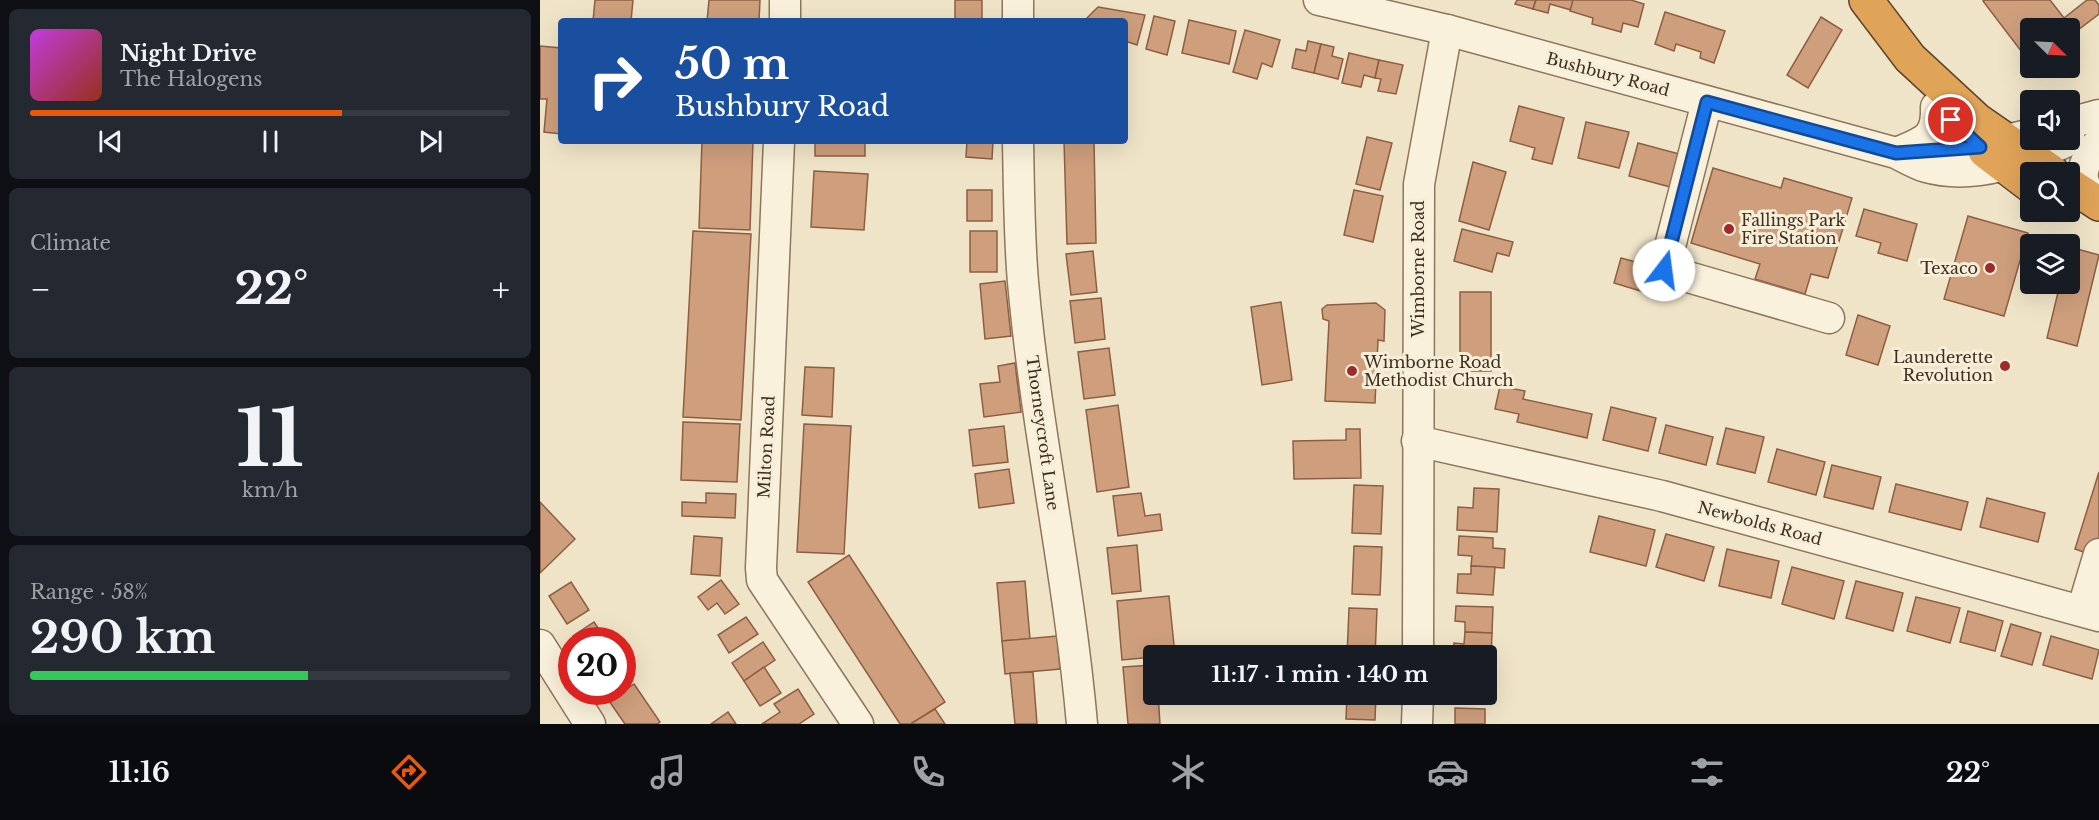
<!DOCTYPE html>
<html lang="en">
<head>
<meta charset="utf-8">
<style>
  body { margin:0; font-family:"Libre Baskerville",serif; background:#242831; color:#f1f3f6; height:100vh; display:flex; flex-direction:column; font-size:22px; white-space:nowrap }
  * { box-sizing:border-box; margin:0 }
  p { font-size:20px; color:#9ea1a6 }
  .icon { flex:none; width:33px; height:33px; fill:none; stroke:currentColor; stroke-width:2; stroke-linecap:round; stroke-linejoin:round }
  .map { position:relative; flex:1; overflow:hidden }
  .side { display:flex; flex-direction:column; gap:9px; padding:9px; background:#0d0f14; width:540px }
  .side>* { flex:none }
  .hud { position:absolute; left:18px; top:18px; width:570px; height:126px; border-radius:6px; box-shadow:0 6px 24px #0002; background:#1a4fa0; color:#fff; overflow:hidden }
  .needle { width:39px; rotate:114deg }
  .fabs { position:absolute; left:1480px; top:18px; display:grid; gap:12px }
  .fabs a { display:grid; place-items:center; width:60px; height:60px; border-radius:6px; background:#171b24; box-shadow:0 6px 24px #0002; font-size:30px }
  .speed { position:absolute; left:18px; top:627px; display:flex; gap:12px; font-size:30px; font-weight:700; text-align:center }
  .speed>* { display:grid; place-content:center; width:78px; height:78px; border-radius:50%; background:#171b24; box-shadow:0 6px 24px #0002; line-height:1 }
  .speed .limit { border:9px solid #d22; background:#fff; color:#111 }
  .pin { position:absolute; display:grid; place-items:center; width:51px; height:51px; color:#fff; margin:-26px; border:3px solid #fff; border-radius:50%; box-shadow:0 2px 6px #0007 }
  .me { position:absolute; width:66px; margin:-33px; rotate:15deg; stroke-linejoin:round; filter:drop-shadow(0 0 4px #0008) }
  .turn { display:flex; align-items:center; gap:21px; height:126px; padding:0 18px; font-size:27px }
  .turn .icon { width:78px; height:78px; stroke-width:2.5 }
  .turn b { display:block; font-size:42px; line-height:51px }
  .big { font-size:45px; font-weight:800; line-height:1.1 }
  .side .card { flex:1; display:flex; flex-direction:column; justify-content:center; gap:9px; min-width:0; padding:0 21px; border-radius:9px; background:#242831 }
  .side .dial { align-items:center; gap:0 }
  .dial b { font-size:78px; line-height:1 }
  .song { display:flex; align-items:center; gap:18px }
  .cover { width:72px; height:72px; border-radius:9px; background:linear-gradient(135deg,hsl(290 70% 55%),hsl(10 70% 35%)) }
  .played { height:6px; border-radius:3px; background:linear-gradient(90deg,#ea580c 65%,#363941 65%) }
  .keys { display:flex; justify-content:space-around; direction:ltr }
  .heat { display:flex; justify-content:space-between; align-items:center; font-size:33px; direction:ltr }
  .charge { height:9px; border-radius:4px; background:linear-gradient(90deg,#34c759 58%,#363941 0) }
  .trip { position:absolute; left:603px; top:645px; width:354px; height:60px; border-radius:6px; background:#171b24; box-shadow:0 6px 24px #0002; font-weight:800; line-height:60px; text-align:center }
  .tabs { display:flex; height:96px; justify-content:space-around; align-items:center; background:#090b0e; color:#9ea1a6 }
  .tabs .icon { width:42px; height:42px }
  .tabs .on { color:#ea580c }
  .tabs b { font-size:27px; color:#f1f3f6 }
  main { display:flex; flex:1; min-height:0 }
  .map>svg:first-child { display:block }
  .building { fill:#cf9f7d; stroke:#8d5f41; stroke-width:1.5 }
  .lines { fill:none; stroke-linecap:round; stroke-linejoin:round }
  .minor-casing { stroke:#8d765c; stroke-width:33 }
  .highway-casing { stroke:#5b4430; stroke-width:36 }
  .minor { stroke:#faf1dc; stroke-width:30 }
  .highway { stroke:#e0a458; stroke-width:33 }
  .route-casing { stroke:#114b97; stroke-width:15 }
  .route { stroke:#1a73e8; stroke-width:10 }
  .poi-dot { fill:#9e2a2b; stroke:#f7eed8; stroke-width:2 }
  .labels { text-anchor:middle; stroke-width:6; stroke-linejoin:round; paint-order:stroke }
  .street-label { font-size:16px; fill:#3d2e20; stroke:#f7eed8 }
  .poi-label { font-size:16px; fill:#3d2e20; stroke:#f7eed8; text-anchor:start }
</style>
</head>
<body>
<main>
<section class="side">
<div class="card">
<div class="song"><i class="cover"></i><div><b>Night Drive</b><p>The Halogens</p></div></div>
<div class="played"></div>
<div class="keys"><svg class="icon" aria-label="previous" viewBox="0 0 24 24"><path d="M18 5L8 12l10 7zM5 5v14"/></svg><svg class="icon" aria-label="pause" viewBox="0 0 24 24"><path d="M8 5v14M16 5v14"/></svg><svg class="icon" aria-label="next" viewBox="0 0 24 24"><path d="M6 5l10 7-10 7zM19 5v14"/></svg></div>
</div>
<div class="card"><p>Climate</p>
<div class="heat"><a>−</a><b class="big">22°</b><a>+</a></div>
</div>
<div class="card dial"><b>11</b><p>km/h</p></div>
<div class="card"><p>Range · 58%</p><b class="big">290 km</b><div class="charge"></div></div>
</section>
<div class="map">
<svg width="1559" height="724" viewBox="0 0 1559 724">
  <rect width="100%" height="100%" fill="#f0e4c8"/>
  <g class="building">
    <polygon points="55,0 93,0 91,21 53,21"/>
    <polygon points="169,0 220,0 219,21 167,21"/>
    <rect x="415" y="0" width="27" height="21"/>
    <polygon points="977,0 996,0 993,9 975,4"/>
    <polygon points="996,0 1033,0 1031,10 1010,4 1008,13 993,9"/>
    <polygon points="1033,0 1091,0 1104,4 1098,27 1083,23 1081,32 1052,24 1053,18 1030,11"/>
    <polygon points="1445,0 1510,0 1524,18 1547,0 1555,0 1559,5 1559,14 1530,36 1530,28 1491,28 1491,64 1443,1"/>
    <polygon points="558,7 605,15 597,45 585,41 585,21 544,21"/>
    <polygon points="1125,12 1185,31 1174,63 1160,58 1161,52 1136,44 1134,51 1115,44"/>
    <polygon points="614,16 635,21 627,55 606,49"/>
    <polygon points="1281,17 1302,30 1268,88 1247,75"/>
    <polygon points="649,20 696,31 689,64 642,53"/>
    <polygon points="705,30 740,40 732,67 722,63 717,79 693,72"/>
    <polygon points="768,41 781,44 774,73 752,68 756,49 766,51"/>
    <polygon points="781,44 794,47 792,56 803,59 798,79 774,73"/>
    <polygon points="0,46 21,48 21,134 4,132 7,99 0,99"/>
    <polygon points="809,53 839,60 835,78 824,75 821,87 802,83"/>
    <polygon points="839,60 863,65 856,94 838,91 841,79 835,78"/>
    <polygon points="979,106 1024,118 1012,164 992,159 995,148 970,141"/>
    <polygon points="1046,122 1089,132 1079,168 1038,158"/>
    <polygon points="827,137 852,143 840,190 816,184"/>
    <polygon points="162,141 213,141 210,230 159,228"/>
    <rect x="275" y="141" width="50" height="15"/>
    <polygon points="427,141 453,141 452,159 426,157"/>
    <polygon points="524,141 554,141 556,243 527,244"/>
    <polygon points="1098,143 1143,155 1134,188 1089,176"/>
    <polygon points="933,162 966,172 949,230 919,221"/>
    <polygon points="1173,168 1241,188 1244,178 1312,198 1288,278 1271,274 1265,294 1215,279 1220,264 1151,243"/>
    <polygon points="274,171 328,174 324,230 271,227"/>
    <rect x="427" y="190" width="25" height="31"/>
    <polygon points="814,190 843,196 833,242 804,235"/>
    <polygon points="1324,209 1377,224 1367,261 1338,253 1341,243 1316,236"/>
    <polygon points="1428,216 1488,233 1464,316 1404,299"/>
    <polygon points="922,229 973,242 969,256 957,253 952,272 914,261"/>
    <polygon points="153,231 211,234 201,420 143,417"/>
    <rect x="430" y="231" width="27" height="41"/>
    <polygon points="1530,247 1559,255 1537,346 1507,338 1520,284 1530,284"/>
    <polygon points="553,251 557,292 531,295 526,254"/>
    <polygon points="1081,258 1111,266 1104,292 1074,283"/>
    <polygon points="465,281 471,336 445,339 440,284"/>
    <rect x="920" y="292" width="31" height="79"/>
    <polygon points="561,298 565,339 535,343 530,301"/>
    <polygon points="741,302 752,380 722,385 711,307"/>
    <polygon points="836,303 845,310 844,341 838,340 835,403 785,401 789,321 783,319 782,309 787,305"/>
    <polygon points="1318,315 1350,326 1338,365 1306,355"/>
    <polygon points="569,348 575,395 544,399 538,352"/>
    <polygon points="475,363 481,412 444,417 440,384 460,382 458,366"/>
    <polygon points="265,367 294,368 292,417 262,415"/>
    <polygon points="960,386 985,391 983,399 1052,414 1047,438 977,422 979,414 955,409"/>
    <polygon points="578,405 589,487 557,492 546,410"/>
    <polygon points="1071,407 1116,418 1108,451 1063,440"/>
    <polygon points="143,422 200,424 197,482 141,480"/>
    <polygon points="264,424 311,426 304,554 257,552"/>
    <polygon points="1126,425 1173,437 1166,465 1119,453"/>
    <polygon points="464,426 468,462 433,466 429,430"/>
    <polygon points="1186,428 1224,437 1215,473 1177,464"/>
    <polygon points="806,429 820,429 821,478 754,479 753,441 806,440"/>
    <polygon points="1237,449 1285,462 1276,495 1228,482"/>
    <polygon points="1292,465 1341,477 1333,509 1284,497"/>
    <polygon points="469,469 474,503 439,508 435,474"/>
    <polygon points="1559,472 1559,543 1555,556 1535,549"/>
    <polygon points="1356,484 1428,502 1421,530 1349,512"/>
    <polygon points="814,485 843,486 841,534 812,533"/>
    <polygon points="934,488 959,489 957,532 917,530 918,507 933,508"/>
    <polygon points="166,493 196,494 195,518 142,516 142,502 166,503"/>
    <polygon points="601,493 605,516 620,514 622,530 578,536 573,496"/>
    <polygon points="1447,498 1505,513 1498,542 1440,527"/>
    <polygon points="0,502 35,539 0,573"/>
    <polygon points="1059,516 1115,530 1106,566 1050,552"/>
    <polygon points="1126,534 1174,547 1164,581 1116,567"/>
    <polygon points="154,536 182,538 180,576 151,574"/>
    <polygon points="919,536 953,538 953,548 965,549 964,568 931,566 932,556 918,555"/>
    <polygon points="597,545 601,591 572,594 567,548"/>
    <polygon points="814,546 842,547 840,595 812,594"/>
    <polygon points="1187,549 1239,561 1231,598 1179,586"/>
    <polygon points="309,555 405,702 371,724 360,724 268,582"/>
    <polygon points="931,566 955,567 953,595 917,593 918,574 931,574"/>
    <polygon points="1252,567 1304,581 1294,619 1242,604"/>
    <polygon points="181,580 199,604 185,614 177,603 168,610 158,597"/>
    <polygon points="485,581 490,639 462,641 457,583"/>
    <polygon points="1316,581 1363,593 1353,631 1306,618"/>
    <polygon points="31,582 49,610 27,624 9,596"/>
    <polygon points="629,596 635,655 582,660 577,601"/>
    <polygon points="1376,597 1420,608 1410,643 1367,631"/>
    <polygon points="916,606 953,607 952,633 925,632 925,622 915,621"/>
    <polygon points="809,608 837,609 835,656 807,656"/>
    <polygon points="1428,611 1463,621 1455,651 1420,642"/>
    <polygon points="206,617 218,634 189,653 178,635"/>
    <polygon points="54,622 66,640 35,640 33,636"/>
    <polygon points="1471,624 1501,633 1492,665 1461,656"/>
    <polygon points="925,632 952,633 951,660 946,660 946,656 913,656 914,643 924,644"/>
    <polygon points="517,636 520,669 465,674 462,641"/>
    <polygon points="1511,636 1559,650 1552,679 1503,665"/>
    <polygon points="223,642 235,660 204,681 192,663"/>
    <polygon points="614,665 614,694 618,694 620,724 588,724 583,667"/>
    <polygon points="224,667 241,693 220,706 204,681"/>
    <polygon points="493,672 497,724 475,724 470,673"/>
    <polygon points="946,672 949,672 949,698 916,698 916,694 946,694"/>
    <polygon points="94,684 120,722 117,724 85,724 69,701"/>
    <polygon points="258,689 274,714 259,724 222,724 240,712 234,704"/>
    <polygon points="807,694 836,694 835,720 806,719"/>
    <polygon points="915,708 945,709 945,724 915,724"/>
    <polygon points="395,709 405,724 373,724 372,723"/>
    <polygon points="188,712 196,724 171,724"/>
  </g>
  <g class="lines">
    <g class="minor-casing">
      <g id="minor">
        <polyline points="478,0 478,21"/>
        <path d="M779,0L907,30L1356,153C1366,158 1376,164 1386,167C1435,181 1486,160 1530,140"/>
        <polyline points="245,21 245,0"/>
        <polyline points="1167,102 1124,270 1289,318"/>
        <polyline points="1530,123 1559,115"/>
        <polyline points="239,141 221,568 222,580 318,724"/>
        <path d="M478,141C479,188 479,235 483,282C496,430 529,576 542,724"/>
        <path d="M1359,152C1385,141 1397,138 1396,107"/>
        <polyline points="1370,153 1440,147 1491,134"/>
        <path d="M1558,204C1546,188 1537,180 1547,160C1551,153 1553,148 1559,143"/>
        <polyline points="877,441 1122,496 1559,616"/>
        <polyline points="1542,611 1559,554"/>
        <polyline points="0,645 50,724"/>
        <polyline points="878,656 879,184 907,30"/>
        <polyline points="877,724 878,694"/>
      </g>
    </g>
    <g class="highway-casing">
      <g id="highway">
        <polyline points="1326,0 1370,58 1437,120 1512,172"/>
        <polyline points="1445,151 1491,186"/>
        <polyline points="1530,185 1559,204"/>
      </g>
    </g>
    <use href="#minor" class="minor"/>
    <use href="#highway" class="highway"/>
  </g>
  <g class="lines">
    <g class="route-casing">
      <polyline id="route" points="1124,270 1167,102 1356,153 1440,147 1411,120"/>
    </g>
    <use href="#route" class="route"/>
  </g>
  <g class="poi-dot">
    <circle cx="1189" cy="229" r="6"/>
    <circle cx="1450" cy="268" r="6"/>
    <circle cx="1465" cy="366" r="6"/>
    <circle cx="812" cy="371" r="6"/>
  </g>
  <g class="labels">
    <g class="street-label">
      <text transform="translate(1068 74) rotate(15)" y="6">Bushbury Road</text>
      <text transform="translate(878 269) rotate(-90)" y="6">Wimborne Road</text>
      <text transform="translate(503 433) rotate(82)" y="6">Thorneycroft Lane</text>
      <text transform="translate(226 447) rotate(-87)" y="6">Milton Road</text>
      <text transform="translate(1220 523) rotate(15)" y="6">Newbolds Road</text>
    </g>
    <g class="poi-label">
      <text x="1201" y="226">Fallings Park<tspan x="1201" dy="18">Fire Station</tspan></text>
      <text x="1438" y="274" text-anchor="end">Texaco</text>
      <text x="1453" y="363" text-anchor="end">Launderette<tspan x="1453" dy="18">Revolution</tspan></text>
      <text x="824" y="368">Wimborne Road<tspan x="824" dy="18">Methodist Church</tspan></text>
    </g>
  </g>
</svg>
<div class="fabs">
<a><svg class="needle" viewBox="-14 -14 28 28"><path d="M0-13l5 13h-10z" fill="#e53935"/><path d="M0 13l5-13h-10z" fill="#9ea1a6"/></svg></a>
<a><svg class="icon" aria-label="sound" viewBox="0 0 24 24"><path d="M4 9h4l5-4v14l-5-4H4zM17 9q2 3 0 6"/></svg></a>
<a><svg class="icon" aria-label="search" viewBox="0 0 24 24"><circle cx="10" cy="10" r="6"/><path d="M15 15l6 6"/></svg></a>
<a><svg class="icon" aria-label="layers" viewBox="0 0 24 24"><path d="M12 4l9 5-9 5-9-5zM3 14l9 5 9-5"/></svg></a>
</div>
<div class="speed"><div class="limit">20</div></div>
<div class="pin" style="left:1411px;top:120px;background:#d93025"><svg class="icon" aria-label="arrive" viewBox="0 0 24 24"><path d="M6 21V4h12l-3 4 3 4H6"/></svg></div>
<svg class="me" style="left:1124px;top:270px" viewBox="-20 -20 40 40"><circle r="19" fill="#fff"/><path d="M0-13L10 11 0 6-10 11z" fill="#1a73e8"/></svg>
<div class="trip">11:17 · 1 min · 140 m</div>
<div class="hud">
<div class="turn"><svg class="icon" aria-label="right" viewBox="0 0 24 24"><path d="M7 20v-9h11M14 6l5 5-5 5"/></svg><div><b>50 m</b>Bushbury Road</div></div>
</div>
</div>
</main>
<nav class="tabs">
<b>11:16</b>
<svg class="icon on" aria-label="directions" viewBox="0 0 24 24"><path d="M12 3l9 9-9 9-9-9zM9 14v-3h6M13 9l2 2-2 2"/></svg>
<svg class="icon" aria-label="music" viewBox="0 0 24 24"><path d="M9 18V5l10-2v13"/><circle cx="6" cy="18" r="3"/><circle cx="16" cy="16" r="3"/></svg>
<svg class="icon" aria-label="phone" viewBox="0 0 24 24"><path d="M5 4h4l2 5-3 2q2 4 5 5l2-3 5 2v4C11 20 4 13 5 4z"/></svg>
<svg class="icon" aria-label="climate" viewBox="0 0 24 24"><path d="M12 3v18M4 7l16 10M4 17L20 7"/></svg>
<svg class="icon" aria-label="car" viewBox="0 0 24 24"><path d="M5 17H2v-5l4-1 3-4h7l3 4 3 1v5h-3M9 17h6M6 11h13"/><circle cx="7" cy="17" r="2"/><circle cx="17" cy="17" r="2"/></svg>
<svg class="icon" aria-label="filters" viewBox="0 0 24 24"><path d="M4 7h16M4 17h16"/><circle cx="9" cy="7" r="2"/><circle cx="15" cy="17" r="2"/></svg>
<b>22°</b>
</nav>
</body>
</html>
